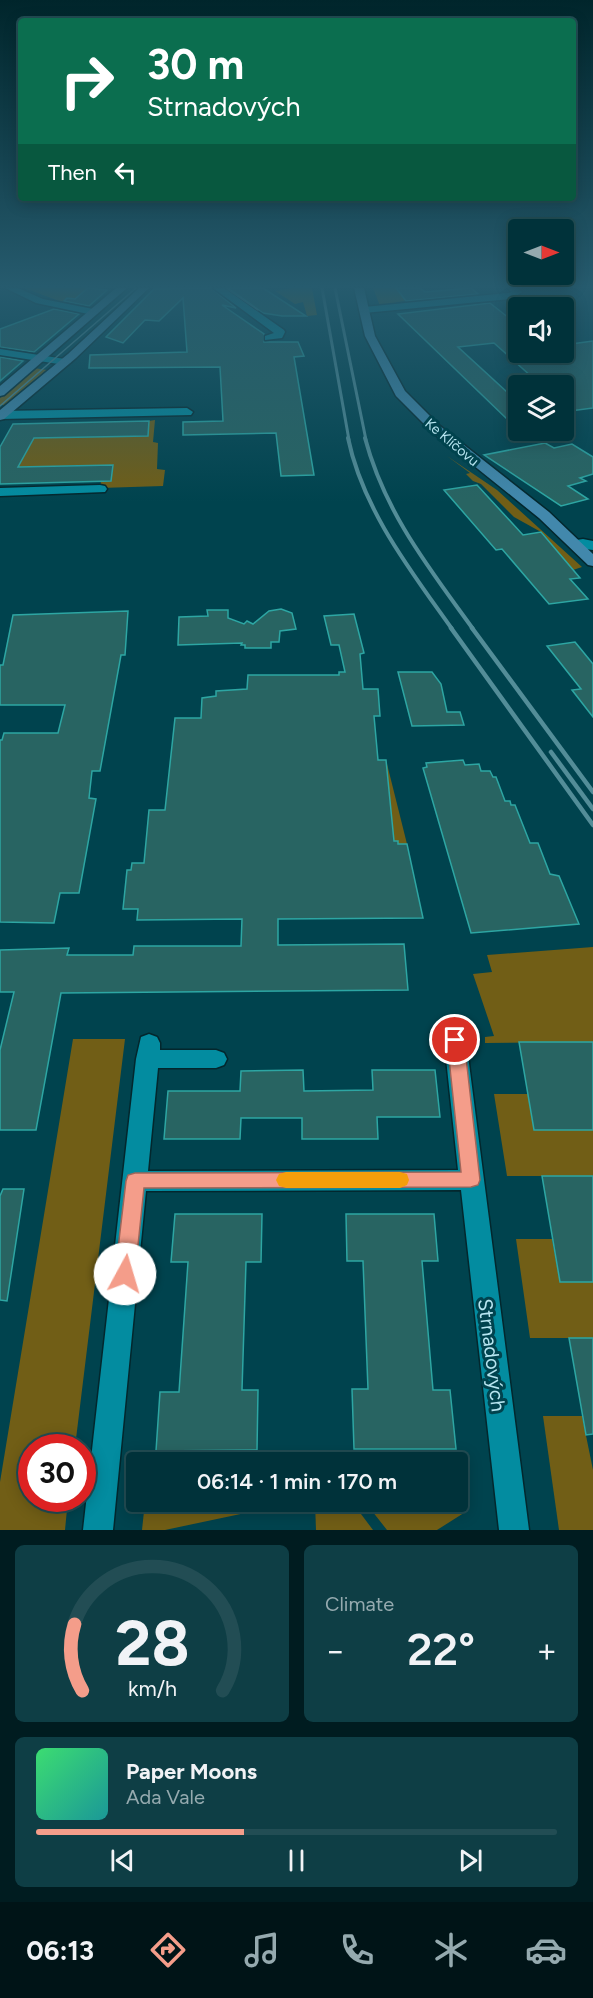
<!DOCTYPE html>
<html lang="en">
<head>
<meta charset="utf-8">
<style>
  body { margin:0; font-family:Figtree,sans-serif; background:#0e3e45; color:#f1f3f6; height:100vh; display:flex; flex-direction:column; font-size:22px; white-space:nowrap }
  * { box-sizing:border-box; margin:0 }
  p { font-size:20px; color:#95aaaf }
  .icon { flex:none; width:33px; height:33px; fill:none; stroke:currentColor; stroke-width:2; stroke-linecap:round; stroke-linejoin:round }
  .map { position:relative; height:1530px; overflow:hidden }
  .side { display:flex; flex-direction:column; gap:15px; padding:15px; background:#001c20; flex:1 }
  .side>* { flex:none }
  .banner { position:absolute; left:18px; top:18px; width:558px; height:183px; border-radius:6px; box-shadow:0 3px 15px #0003,0 0 0 2px #224d54; background:#0b6e4f; color:#fff; overflow:hidden }
  .needle { width:39px; rotate:90deg }
  .controls { position:absolute; left:508px; top:219px; display:grid; gap:12px }
  .controls a { display:grid; place-items:center; width:66px; height:66px; border-radius:6px; background:#00323a; box-shadow:0 3px 15px #0003,0 0 0 2px #224d54; font-size:30px }
  .speed { position:absolute; left:18px; top:1434px; display:flex; gap:12px; font-size:30px; font-weight:700; text-align:center }
  .speed>* { display:grid; place-content:center; width:78px; height:78px; border-radius:50%; background:#00323a; box-shadow:0 3px 15px #0003,0 0 0 2px #224d54; line-height:1 }
  .speed .limit { border:9px solid #d22; background:#fff; color:#111 }
  .pin { position:absolute; display:grid; place-items:center; width:51px; height:51px; color:#fff; margin:-26px; border:3px solid #fff; border-radius:50%; box-shadow:0 2px 6px #0007 }
  .me { position:absolute; width:66px; margin:-33px; rotate:6deg; stroke-linejoin:round; filter:drop-shadow(0 0 4px #0008) }
  .turn { display:flex; align-items:center; gap:21px; height:126px; padding:0 30px; font-size:27px }
  .turn .icon { width:78px; height:78px; stroke-width:2.5 }
  .turn b { display:block; font-size:42px; line-height:51px }
  .then { display:flex; align-items:center; height:57px; padding:0 30px; background:#0003; gap:12px; font-size:22px }
  .big { font-size:45px; font-weight:600; line-height:1.1 }
  .side .tile { flex:1; display:flex; flex-direction:column; justify-content:center; gap:9px; min-width:0; padding:0 21px; border-radius:9px; background:#0e3e45 }
  .side .dial { align-items:center; gap:0 }
  .dial svg { height:156px; overflow:visible; fill:none; stroke:#224d54; stroke-width:7; stroke-linecap:round; text-anchor:middle }
  .dial text { fill:#f1f3f6; stroke:none }
  .song { display:flex; align-items:center; gap:18px }
  .cover { width:72px; height:72px; border-radius:9px; background:linear-gradient(135deg,hsl(140 70% 55%),hsl(180 70% 35%)) }
  .played { height:6px; border-radius:3px; background:linear-gradient(90deg,#f49d8a 40%,#224d54 40%) }
  .keys { display:flex; justify-content:space-around; direction:ltr }
  .heat { display:flex; justify-content:space-between; align-items:center; font-size:33px; direction:ltr }
  .side .tiles { flex:1; display:grid; gap:15px; grid-template-columns:1fr 1fr }
  .tile:last-child { grid-column:span 2 }
  .trip { position:absolute; left:126px; top:1452px; width:342px; height:60px; border-radius:6px; background:#00323a; box-shadow:0 3px 15px #0003,0 0 0 2px #224d54; font-weight:600; line-height:60px; text-align:center }
  .menu { display:flex; height:96px; justify-content:space-around; align-items:center; background:#001417; color:#95aaaf }
  .menu .icon { width:42px; height:42px }
  .menu .on { color:#f49d8a }
  .menu b { font-size:27px; color:#f1f3f6 }
  .map>svg:first-child { display:block }
  .green { fill:#715e16 }
  .building { fill:#286462; stroke:#2da6a3; stroke-width:1.5 }
  .lines { fill:none; stroke-linecap:round; stroke-linejoin:round }
  .street-casing { stroke:#03272d; stroke-width:3 }
  .secondary-casing { stroke:#03272d; stroke-width:3 }
  .street { fill:#038ca0; fill-rule:evenodd }
  .secondary { fill:#4288ac; fill-rule:evenodd }
  .tram { stroke:#538d98; stroke-width:1.5 }
  .rail-far2 { stroke:#538d98; stroke-width:3 }
  .rail-far1 { stroke:#538d98; stroke-width:4 }
  .rail { stroke:#538d98; stroke-width:4.5 }
  .route { fill:#f49d8a; stroke:#9f665a; stroke-width:1.5 }
  .slow { fill:#f59e0b }
  .labels { text-anchor:middle; stroke-width:6; stroke-linejoin:round; paint-order:stroke }
  .far-street-label { font-size:14px; fill:#b7e6f1; stroke:#00434e }
  .near-street-label { font-size:20px; fill:#b7e6f1; stroke:#00434e }
</style>
</head>
<body>
<div class="map">
<svg width="593" height="1530" viewBox="0 0 593 1530">
  <rect width="100%" height="100%" fill="#00434e"/>
  <g class="green">
    <polygon points="24,288 89,288 75,299 67,298 62,302"/>
    <polygon points="291,288 312,288 317,315 307,316 303,302 295,304 275,291"/>
    <polygon points="373,288 396,288 405,296 402,297 412,303 407,301 396,302 399,305 380,306"/>
    <polygon points="34,368 47,370 4,405 0,405 0,398"/>
    <polygon points="155,420 153,442 158,443 157,469 165,470 163,486 100,488 101,481 111,481 113,465 18,467 34,438 148,436 149,421"/>
    <polygon points="447,456 497,490 582,567 573,570 541,532 514,517 481,484 473,481 466,474 470,473"/>
    <polygon points="386,760 407,844 398,844 397,841 394,841"/>
    <polygon points="593,947 593,1042 485,1043 485,1037 494,1036 473,974 492,972 487,955"/>
    <polygon points="73,1039 125,1039 75,1447 32,1448 32,1498 68,1499 65,1530 0,1530 0,1482"/>
    <polygon points="494,1094 528,1094 534,1130 593,1130 593,1176 507,1176"/>
    <polygon points="516,1239 552,1239 560,1282 593,1282 593,1338 530,1338"/>
    <polygon points="543,1416 582,1416 593,1470 593,1530 559,1530"/>
    <polygon points="458,1489 465,1489 467,1511 437,1530 387,1530 365,1502 458,1502"/>
    <polygon points="145,1502 297,1502 165,1530 142,1530"/>
    <polygon points="315,1502 352,1502 373,1530 316,1530"/>
  </g>
  <g class="building">
    <polygon points="88,288 107,290 89,306 64,301 67,298 75,299"/>
    <polygon points="211,288 236,308 222,305 264,334 264,342 298,342 304,356 294,357 314,475 281,476 276,433 183,435 183,422 223,421 220,367 89,368 90,355 187,352 183,298 159,321 145,320 123,343 106,337 154,289"/>
    <polygon points="228,288 263,288 306,316 282,316 263,313"/>
    <polygon points="396,288 420,288 425,292 471,288 478,294 406,301"/>
    <polygon points="490,303 519,326 519,352 564,352 564,345 593,341 593,408 570,411 564,406 564,384 542,386 494,343 458,347 519,403 519,418 507,419 398,314"/>
    <polygon points="54,309 79,314 34,352 0,347 0,329"/>
    <polygon points="0,357 23,361 0,381"/>
    <polygon points="149,421 148,436 34,438 18,467 113,465 111,481 0,484 0,447 13,424"/>
    <polygon points="545,443 554,448 572,444 593,457 593,474 580,478 586,481 568,486 588,499 561,506 484,455"/>
    <polygon points="477,485 523,535 541,532 580,578 570,579 588,599 549,604 502,549 496,550 444,490"/>
    <polygon points="281,609 292,613 296,629 280,631 279,642 271,642 271,648 245,648 245,645 241,645 242,643 178,645 179,617 208,616 207,610 228,610 228,618 244,624 247,621 253,624 269,611"/>
    <polygon points="128,611 125,655 121,655 100,771 92,771 89,798 96,799 79,893 60,893 54,923 0,922 0,740 2,740 4,733 58,733 65,705 0,705 0,665 3,665 13,615"/>
    <polygon points="354,614 364,653 360,654 363,689 378,689 380,716 374,716 378,760 386,760 394,841 398,841 398,844 407,844 423,918 278,919 278,945 404,944 408,990 61,993 36,1130 0,1130 0,1050 14,992 0,992 0,950 69,948 67,955 133,955 134,946 241,946 242,919 137,920 138,909 123,909 127,870 131,870 132,863 144,863 149,810 165,810 175,718 201,718 202,698 216,696 216,691 247,689 248,675 339,675 339,672 345,672 339,645 331,645 324,616"/>
    <polygon points="575,642 593,664 593,717 572,690 581,689 547,646"/>
    <polygon points="398,672 432,672 441,684 447,712 460,712 464,725 412,726"/>
    <polygon points="463,760 465,765 479,764 481,771 490,771 493,777 496,777 505,801 510,801 511,805 515,805 530,843 538,843 550,874 559,876 579,924 471,933 423,768 427,767 426,763"/>
    <polygon points="519,1042 593,1042 593,1130 534,1130"/>
    <polygon points="303,1070 304,1091 373,1090 372,1070 435,1070 440,1117 377,1117 378,1139 302,1139 302,1118 241,1118 240,1139 164,1139 168,1091 240,1091 241,1071"/>
    <polygon points="542,1176 593,1176 593,1282 560,1282"/>
    <polygon points="3,1189 24,1189 7,1301 0,1300 0,1196"/>
    <polygon points="175,1214 262,1214 261,1262 246,1262 242,1390 258,1390 257,1450 156,1451 160,1392 179,1392 188,1262 171,1262"/>
    <polygon points="346,1214 434,1214 438,1261 422,1261 433,1390 450,1390 456,1449 354,1449 352,1389 368,1389 363,1261 347,1261"/>
    <polygon points="569,1338 593,1338 593,1434 586,1435"/>
  </g>
  <g class="lines">
    <g class="street-casing">
      <g id="street">
        <polygon points="5,288 18,288 43,299 93,309 98,312 93,315 36,303"/>
        <polygon points="213,288 224,288 284,330 285,332 282,338 265,340 265,336 274,333"/>
        <polygon points="508,288 518,288 522,292 511,299 364,313 359,310 364,307 508,293 511,292"/>
        <polygon points="0,349 65,359 71,362 65,365 0,355"/>
        <polygon points="187,408 193,412 191,415 0,419 0,411"/>
        <polygon points="100,485 105,486 107,489 105,492 0,496 0,488"/>
        <polygon points="583,539 593,541 593,550 570,547 568,544 570,541"/>
        <polygon points="455,1031 463,1034 466,1040 529,1530 499,1530 461,1190 146,1191 113,1530 83,1530 136,1059 141,1037 149,1034 157,1037 160,1043 160,1050 216,1050 224,1053 227,1059 224,1065 216,1068 158,1068 148,1171 458,1170 444,1040 447,1034"/>
      </g>
    </g>
    <g class="secondary-casing">
      <g id="secondary">
        <polygon points="116,288 127,288 4,395 0,396 0,386"/>
        <polygon points="139,288 149,288 76,358 4,419 0,420 0,410 68,354"/>
        <polygon points="354,288 364,288 375,336 405,391 440,426 549,512 593,554 593,566 588,565 539,518 432,432 396,396 365,336"/>
      </g>
    </g>
    <use href="#street" class="street"/>
    <use href="#secondary" class="secondary"/>
    <g class="tram">
      <polyline points="226,288 258,310"/>
      <polyline points="0,406 136,288"/>
    </g>
    <g class="rail-far2">
      <polyline points="322,288 349,440"/>
      <polyline points="335,288 366,440"/>
    </g>
    <g class="rail-far1">
      <path d="M348,438C363,510 411,571 452,629"/>
      <path d="M365,438C385,513 429,568 473,629"/>
    </g>
    <g class="rail">
      <polyline points="451,628 593,825"/>
      <polyline points="472,628 593,792"/>
      <polyline points="551,752 593,809"/>
    </g>
  </g>
  <linearGradient id="sky" x2="0" y2="1"><stop stop-color="#00252b"/><stop offset="0.57" stop-color="#265b6e"/><stop offset="1" stop-color="#265b6e" stop-opacity="0"/></linearGradient>
  <rect width="593" height="502" fill="url(#sky)"/>
  <polygon class="route" points="455,1033 461,1035 464,1040 480,1180 478,1185 471,1187 144,1188 135,1274 132,1280 125,1283 118,1280 115,1274 126,1181 128,1175 135,1173 461,1172 447,1040 449,1035"/>
  <polygon class="slow" points="286,1172 400,1172 407,1174 409,1180 407,1185 400,1188 286,1188 279,1186 276,1180 279,1174"/>
  <g class="labels">
    <g class="far-street-label">
      <text transform="translate(452 442) rotate(40)" y="5">Ke Klíčovu</text>
    </g>
    <g class="near-street-label">
      <text transform="translate(492 1355) rotate(83)" y="7">Strnadových</text>
    </g>
  </g>
</svg>
<div class="controls">
<a><svg class="needle" viewBox="-14 -14 28 28"><path d="M0-13l5 13h-10z" fill="#e53935"/><path d="M0 13l5-13h-10z" fill="#95aaaf"/></svg></a>
<a><svg class="icon" aria-label="sound" viewBox="0 0 24 24"><path d="M4 9h4l5-4v14l-5-4H4zM17 9q2 3 0 6"/></svg></a>
<a><svg class="icon" aria-label="layers" viewBox="0 0 24 24"><path d="M12 4l9 5-9 5-9-5zM3 14l9 5 9-5"/></svg></a>
</div>
<div class="speed"><div class="limit">30</div></div>
<div class="pin" style="left:455px;top:1040px;background:#d93025"><svg class="icon" aria-label="arrive" viewBox="0 0 24 24"><path d="M6 21V4h12l-3 4 3 4H6"/></svg></div>
<svg class="me" style="left:125px;top:1274px" viewBox="-20 -20 40 40"><circle r="19" fill="#fff"/><path d="M0-13L10 11 0 6-10 11z" fill="#f49d8a"/></svg>
<div class="trip">06:14 · 1 min · 170 m</div>
<div class="banner">
<div class="turn"><svg class="icon" aria-label="right" viewBox="0 0 24 24"><path d="M7 20v-9h11M14 6l5 5-5 5"/></svg><div><b>30 m</b>Strnadových</div></div>
<div class="then">Then<svg class="icon" aria-label="left" viewBox="0 0 24 24"><path d="M17 20v-9H6M10 6l-5 5 5 5"/></svg></div>
</div>
</div>
<section class="side">
<div class="tiles">
<div class="tile dial"><svg viewBox="0 0 100 80">
<path d="M14 69A42 42 0 1 1 86 69"/>
<path d="M14 69A42 42 0 0 1 10 35" stroke="#f49d8a"/>
<text x="50" y="56" font-size="32" font-weight="700">28</text>
<text x="50" y="72" font-size="11">km/h</text>
</svg></div>
<div class="tile"><p>Climate</p>
<div class="heat"><a>−</a><b class="big">22°</b><a>+</a></div>
</div>
<div class="tile">
<div class="song"><i class="cover"></i><div><b>Paper Moons</b><p>Ada Vale</p></div></div>
<div class="played"></div>
<div class="keys"><svg class="icon" aria-label="previous" viewBox="0 0 24 24"><path d="M18 5L8 12l10 7zM5 5v14"/></svg><svg class="icon" aria-label="pause" viewBox="0 0 24 24"><path d="M8 5v14M16 5v14"/></svg><svg class="icon" aria-label="next" viewBox="0 0 24 24"><path d="M6 5l10 7-10 7zM19 5v14"/></svg></div>
</div>
</div>
</section>
<nav class="menu">
<b>06:13</b>
<svg class="icon on" aria-label="directions" viewBox="0 0 24 24"><path d="M12 3l9 9-9 9-9-9zM9 14v-3h6M13 9l2 2-2 2"/></svg>
<svg class="icon" aria-label="music" viewBox="0 0 24 24"><path d="M9 18V5l10-2v13"/><circle cx="6" cy="18" r="3"/><circle cx="16" cy="16" r="3"/></svg>
<svg class="icon" aria-label="phone" viewBox="0 0 24 24"><path d="M5 4h4l2 5-3 2q2 4 5 5l2-3 5 2v4C11 20 4 13 5 4z"/></svg>
<svg class="icon" aria-label="climate" viewBox="0 0 24 24"><path d="M12 3v18M4 7l16 10M4 17L20 7"/></svg>
<svg class="icon" aria-label="car" viewBox="0 0 24 24"><path d="M5 17H2v-5l4-1 3-4h7l3 4 3 1v5h-3M9 17h6M6 11h13"/><circle cx="7" cy="17" r="2"/><circle cx="17" cy="17" r="2"/></svg>
</nav>
</body>
</html>
